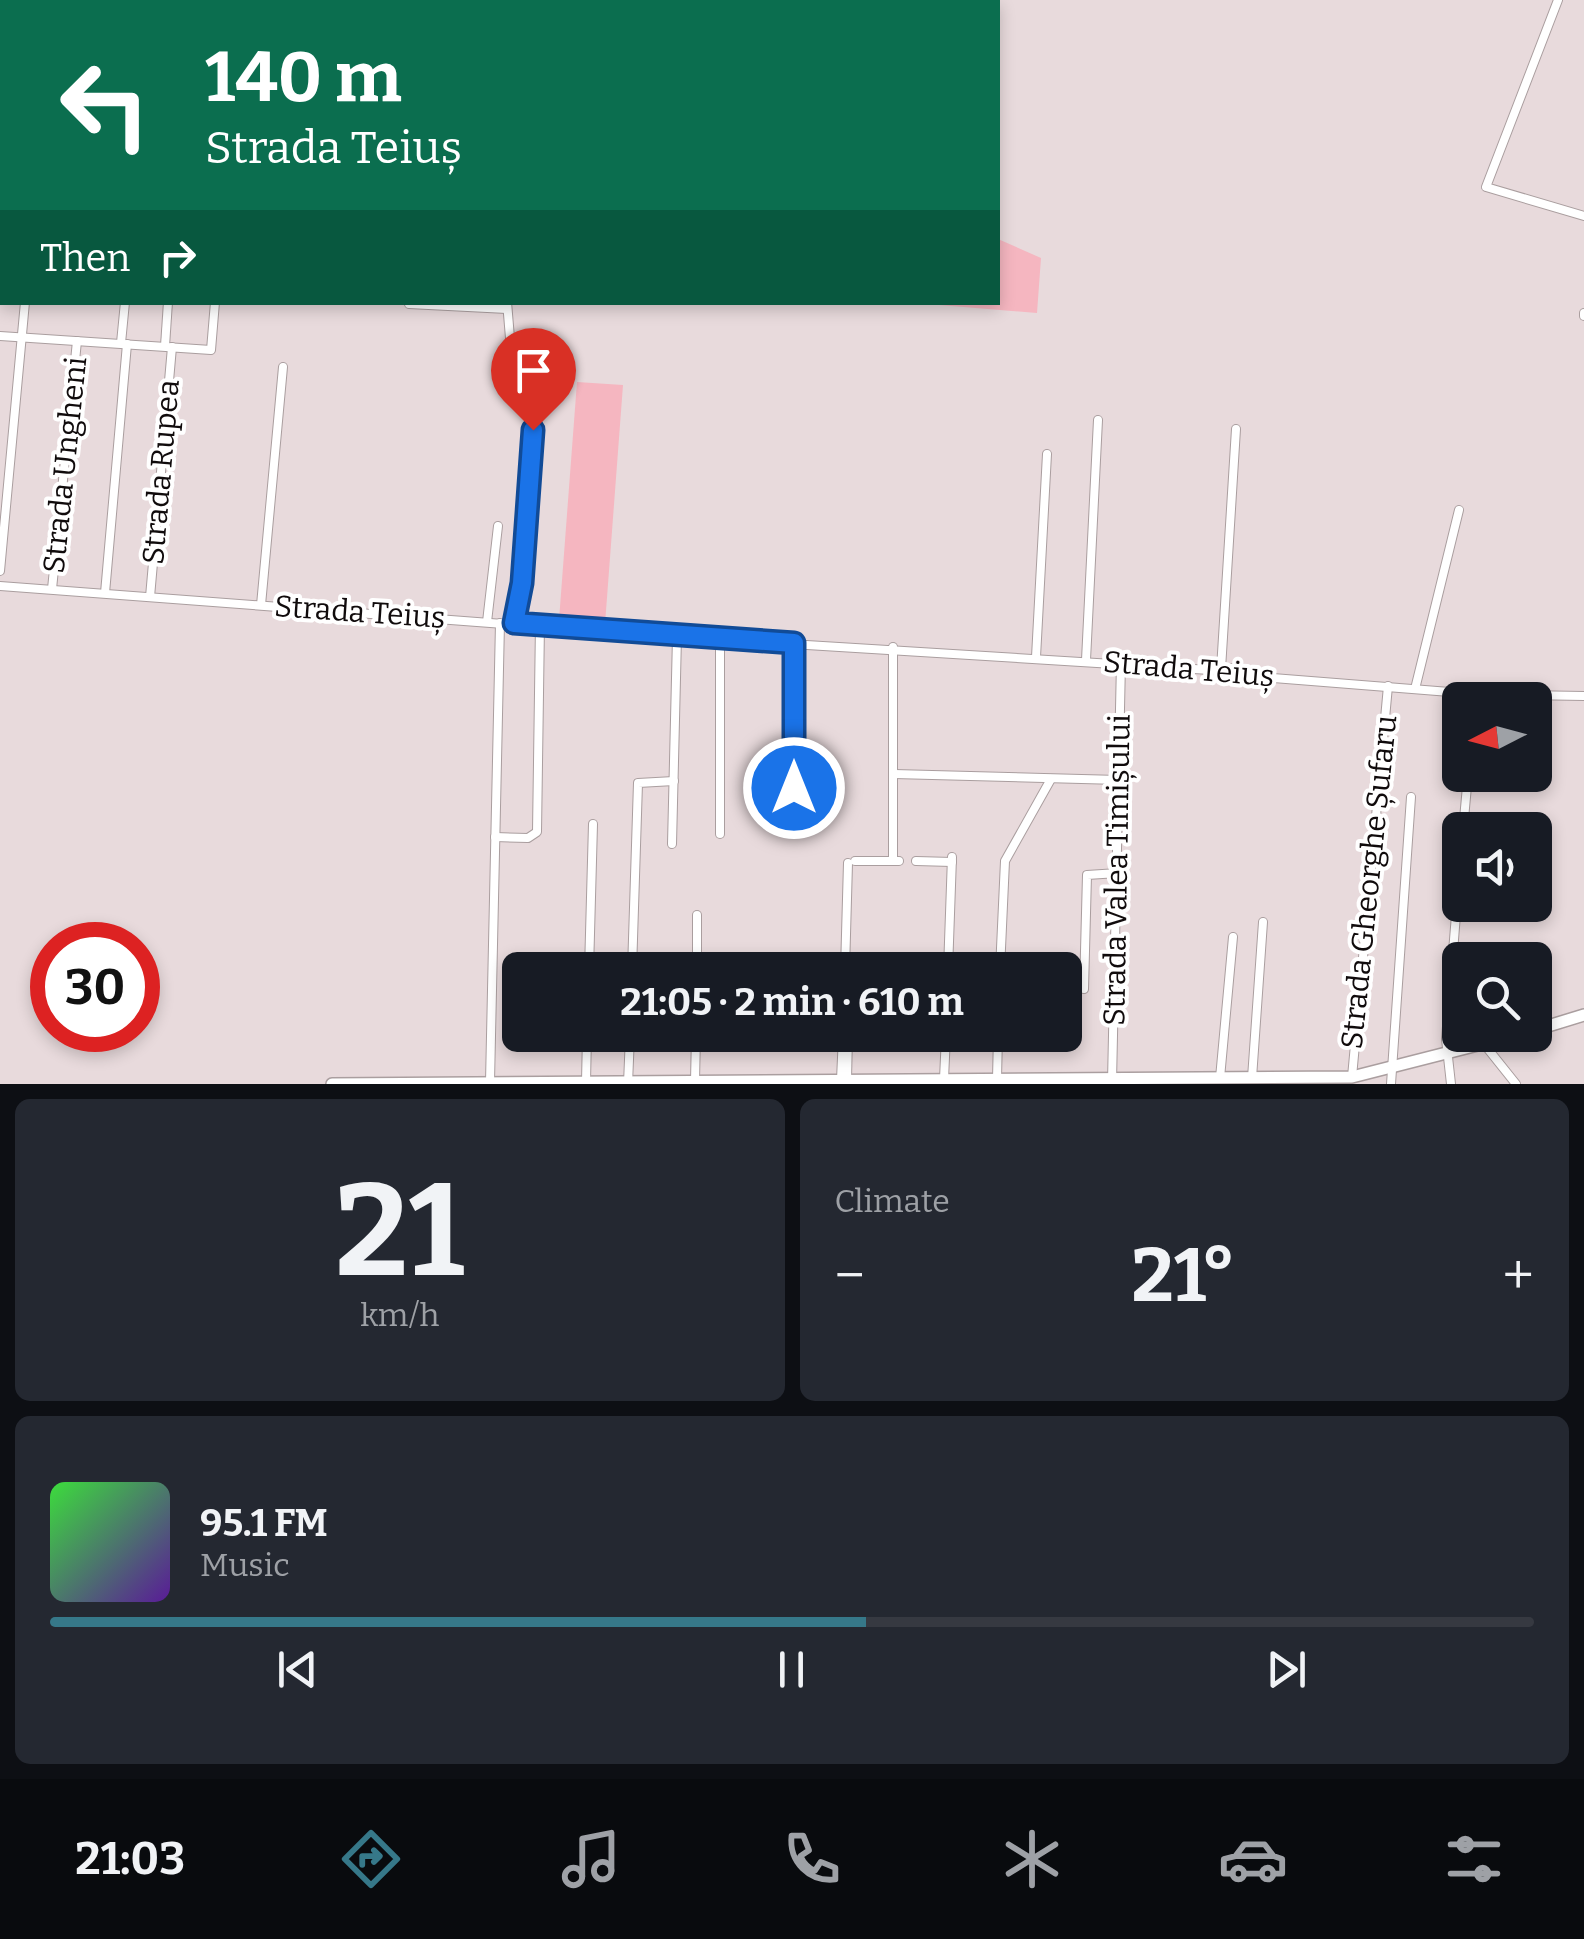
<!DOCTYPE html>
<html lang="en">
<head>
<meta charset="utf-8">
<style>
  body { margin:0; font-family:Bitter,serif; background:#242831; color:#f1f3f6; height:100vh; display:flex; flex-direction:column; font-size:38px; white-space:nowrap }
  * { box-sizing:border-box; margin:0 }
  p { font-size:32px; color:#9ea1a6 }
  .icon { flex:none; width:55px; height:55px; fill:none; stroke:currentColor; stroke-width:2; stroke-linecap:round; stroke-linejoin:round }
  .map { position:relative; height:1084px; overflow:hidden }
  .details { display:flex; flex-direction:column; gap:15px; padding:15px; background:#0d0f14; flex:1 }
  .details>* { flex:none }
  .top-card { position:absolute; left:0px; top:0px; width:1000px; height:305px; box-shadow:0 5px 15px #0003; background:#0b6e4f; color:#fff; overflow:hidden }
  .needle { width:65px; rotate:264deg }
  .controls { position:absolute; left:1442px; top:682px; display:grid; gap:20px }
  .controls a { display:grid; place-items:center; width:110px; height:110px; border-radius:15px; background:#171b24; box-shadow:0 5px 15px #0003; font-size:50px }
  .speed { position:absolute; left:30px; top:922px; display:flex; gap:20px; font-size:50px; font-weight:700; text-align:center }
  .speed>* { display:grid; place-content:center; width:130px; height:130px; border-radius:50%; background:#171b24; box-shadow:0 5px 15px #0003; line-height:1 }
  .speed .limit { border:15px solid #d22; background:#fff; color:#111 }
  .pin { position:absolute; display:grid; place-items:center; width:85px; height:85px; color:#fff; margin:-102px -42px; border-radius:50% 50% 50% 0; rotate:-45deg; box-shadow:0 0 10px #0007 }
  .pin .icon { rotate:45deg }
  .me { position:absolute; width:110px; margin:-55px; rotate:0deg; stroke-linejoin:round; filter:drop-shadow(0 0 8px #0008) }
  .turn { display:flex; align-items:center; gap:35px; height:210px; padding:0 40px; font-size:45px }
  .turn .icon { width:130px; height:130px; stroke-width:2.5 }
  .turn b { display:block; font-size:70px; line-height:85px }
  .then { display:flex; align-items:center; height:95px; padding:0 40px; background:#0003; gap:20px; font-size:38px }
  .big { font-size:75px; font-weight:700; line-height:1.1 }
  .details .tile { flex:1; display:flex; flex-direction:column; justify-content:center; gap:15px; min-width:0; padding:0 35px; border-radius:15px; background:#242831 }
  .details .dial { align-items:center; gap:0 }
  .dial b { font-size:130px; line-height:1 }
  .song { display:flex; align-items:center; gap:30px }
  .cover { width:120px; height:120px; border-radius:15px; background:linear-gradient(135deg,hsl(120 70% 55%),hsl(270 70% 35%)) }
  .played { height:10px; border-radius:5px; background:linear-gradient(90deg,#367889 55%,#363941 55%) }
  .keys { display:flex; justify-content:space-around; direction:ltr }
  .heat { display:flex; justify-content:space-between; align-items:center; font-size:55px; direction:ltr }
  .details .tiles { flex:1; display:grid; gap:15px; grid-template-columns:1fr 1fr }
  .tile:last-child { grid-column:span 2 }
  .trip { position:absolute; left:502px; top:952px; width:580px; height:100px; border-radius:15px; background:#171b24; box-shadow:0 5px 15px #0003; font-weight:700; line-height:100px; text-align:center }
  .tabs { display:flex; height:160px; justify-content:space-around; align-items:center; background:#090b0e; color:#9ea1a6 }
  .tabs .icon { width:70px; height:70px }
  .tabs .active { color:#367889 }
  .tabs b { font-size:45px; color:#f1f3f6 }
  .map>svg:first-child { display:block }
  .green { fill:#f5b6c0 }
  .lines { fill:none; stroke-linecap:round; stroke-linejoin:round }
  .street-casing { stroke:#aa9e9f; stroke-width:10 }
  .secondary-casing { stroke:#aa9e9f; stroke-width:14 }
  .street { stroke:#fff; stroke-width:8 }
  .secondary { stroke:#fff; stroke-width:11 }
  .route-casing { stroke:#114b97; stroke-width:25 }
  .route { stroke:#1a73e8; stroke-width:18 }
  .labels { text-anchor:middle; stroke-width:8; stroke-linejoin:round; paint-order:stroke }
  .street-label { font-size:30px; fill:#100b0c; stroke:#fff }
</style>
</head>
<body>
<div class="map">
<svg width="1584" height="1084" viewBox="0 0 1584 1084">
  <rect width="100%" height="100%" fill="#e8dadc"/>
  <g class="green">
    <polygon points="998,239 1041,258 1037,313 927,304 998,302"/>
    <polygon points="577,382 623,385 605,624 559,620"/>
  </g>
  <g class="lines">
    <g class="street-casing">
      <g id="street">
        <polyline points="1558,0 1486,187 1584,216"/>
        <polyline points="25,2 25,0"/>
        <polyline points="222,2 222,0"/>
        <polyline points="286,2 287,0"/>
        <polyline points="357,2 357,0"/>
        <polyline points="405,2 406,0"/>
        <polyline points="566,2 567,0"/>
        <polyline points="0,240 2,209"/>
        <polyline points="507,302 510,338 536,392 522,583 514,623"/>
        <polyline points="409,304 507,309"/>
        <polyline points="1584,313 1584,316"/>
        <polyline points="0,336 211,350 215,302"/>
        <polyline points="121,343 125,302"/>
        <polyline points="165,346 168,302"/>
        <polyline points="0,571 25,302"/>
        <polyline points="0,586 677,637 1210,670 1234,668 1260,677 1475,694 1584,696"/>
        <polyline points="52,589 77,341"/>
        <polyline points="105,593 127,344"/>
        <polyline points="150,597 172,347"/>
        <polyline points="261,605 283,367"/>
        <polyline points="487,622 498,526"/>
        <polyline points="720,640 720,834"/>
        <polyline points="1036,657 1047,454"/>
        <polyline points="1086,660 1098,420"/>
        <polyline points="1221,669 1236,429"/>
        <polyline points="1415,689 1459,510"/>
        <polyline points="894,774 1119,780"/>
        <polyline points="794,788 794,643"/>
        <polyline points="1463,830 1468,775"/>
        <polyline points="495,837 528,838 537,832 540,624"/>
        <polyline points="672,844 677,637"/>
        <polyline points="855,861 899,861"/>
        <polyline points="893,861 893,647"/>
        <polyline points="916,861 952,862"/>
        <polyline points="589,970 593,824"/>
        <polyline points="632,970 638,783 674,781"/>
        <polyline points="697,970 697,915"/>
        <polyline points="845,970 848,863"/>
        <polyline points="850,970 850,967"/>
        <polyline points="948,970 952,857"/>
        <polyline points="1000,970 1005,861 1051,779"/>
        <polyline points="1084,989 1087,875 1118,873"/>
        <polyline points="1484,1044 1516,1084"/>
        <polyline points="1352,1077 1388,686"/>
        <polyline points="1220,1078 1233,937"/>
        <polyline points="1252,1078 1263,922"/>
        <polyline points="944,1079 946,1035"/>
        <polyline points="997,1079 998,1035"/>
        <polyline points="841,1080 843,1035"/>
        <polyline points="847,1080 848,1035"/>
        <polyline points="695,1081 696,1035"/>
        <polyline points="490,1082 500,623"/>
        <polyline points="586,1082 587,1035"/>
        <polyline points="1112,1082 1121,662"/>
        <polyline points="628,1084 630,1035"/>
        <polyline points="1391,1084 1411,797"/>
        <polyline points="1451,1084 1446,1039 1460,865"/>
      </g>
    </g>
    <g class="secondary-casing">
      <g id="secondary">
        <polyline points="520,0 525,2"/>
        <polyline points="0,80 2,80"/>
        <polyline points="1535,1030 1584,1015"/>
        <polyline points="332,1084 1352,1077 1517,1035"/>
      </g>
    </g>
    <use href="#street" class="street"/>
    <use href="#secondary" class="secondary"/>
  </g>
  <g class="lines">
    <g class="route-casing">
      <polyline id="route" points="533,430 522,583 514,623 794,643 794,788"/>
    </g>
    <use href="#route" class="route"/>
  </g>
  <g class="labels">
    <g class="street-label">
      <text transform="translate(65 465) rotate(-84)" y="10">Strada Ungheni</text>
      <text transform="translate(161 472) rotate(-85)" y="10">Strada Rupea</text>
      <text transform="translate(360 612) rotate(4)" y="10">Strada Teiuș</text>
      <text transform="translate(1189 669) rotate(5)" y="10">Strada Teiuș</text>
      <text transform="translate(1117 870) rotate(-89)" y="10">Strada Valea Timișului</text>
      <text transform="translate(1369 882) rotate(-84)" y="10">Strada Gheorghe Șufaru</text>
    </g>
  </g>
</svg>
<div class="controls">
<a><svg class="needle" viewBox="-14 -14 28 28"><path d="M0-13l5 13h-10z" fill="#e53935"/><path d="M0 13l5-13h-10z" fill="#9ea1a6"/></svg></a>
<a><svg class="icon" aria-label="sound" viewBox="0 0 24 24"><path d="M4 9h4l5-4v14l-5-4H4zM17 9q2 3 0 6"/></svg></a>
<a><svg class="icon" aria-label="search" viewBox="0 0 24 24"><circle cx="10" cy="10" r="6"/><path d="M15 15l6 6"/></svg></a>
</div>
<div class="speed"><div class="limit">30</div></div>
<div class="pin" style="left:533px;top:430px;background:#d93025"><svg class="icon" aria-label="arrive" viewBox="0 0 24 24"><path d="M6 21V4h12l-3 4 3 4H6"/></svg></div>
<svg class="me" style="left:794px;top:788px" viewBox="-20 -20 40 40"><circle r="17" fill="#1a73e8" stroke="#fff" stroke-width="3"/><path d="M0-11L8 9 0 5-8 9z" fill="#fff"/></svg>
<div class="trip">21:05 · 2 min · 610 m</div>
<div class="top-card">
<div class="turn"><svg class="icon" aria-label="left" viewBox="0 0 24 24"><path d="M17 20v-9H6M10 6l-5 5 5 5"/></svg><div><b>140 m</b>Strada Teiuș</div></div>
<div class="then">Then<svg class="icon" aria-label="right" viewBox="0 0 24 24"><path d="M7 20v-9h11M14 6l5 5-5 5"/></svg></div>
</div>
</div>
<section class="details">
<div class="tiles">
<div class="tile dial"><b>21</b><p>km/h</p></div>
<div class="tile"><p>Climate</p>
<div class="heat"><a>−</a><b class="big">21°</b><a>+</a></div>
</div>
<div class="tile">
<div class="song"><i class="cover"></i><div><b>95.1 FM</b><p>Music</p></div></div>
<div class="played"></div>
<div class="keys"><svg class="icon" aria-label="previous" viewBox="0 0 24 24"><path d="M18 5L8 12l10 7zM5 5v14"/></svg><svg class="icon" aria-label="pause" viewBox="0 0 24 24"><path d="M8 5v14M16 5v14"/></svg><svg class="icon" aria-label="next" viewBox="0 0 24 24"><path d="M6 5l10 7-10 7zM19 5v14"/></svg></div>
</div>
</div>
</section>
<nav class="tabs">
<b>21:03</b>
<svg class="icon active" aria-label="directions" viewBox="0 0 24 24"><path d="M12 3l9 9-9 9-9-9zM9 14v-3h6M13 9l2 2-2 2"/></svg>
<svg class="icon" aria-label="music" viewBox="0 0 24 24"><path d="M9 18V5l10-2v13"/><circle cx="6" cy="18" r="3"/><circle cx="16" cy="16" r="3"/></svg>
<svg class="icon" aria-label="phone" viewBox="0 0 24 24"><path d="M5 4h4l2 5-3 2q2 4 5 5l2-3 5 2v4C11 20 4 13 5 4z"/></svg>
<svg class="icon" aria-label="climate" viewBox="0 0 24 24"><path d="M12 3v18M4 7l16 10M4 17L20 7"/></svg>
<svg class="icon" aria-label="car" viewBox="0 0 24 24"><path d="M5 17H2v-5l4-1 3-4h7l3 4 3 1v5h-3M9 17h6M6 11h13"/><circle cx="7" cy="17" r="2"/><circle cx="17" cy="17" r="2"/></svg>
<svg class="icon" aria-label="filters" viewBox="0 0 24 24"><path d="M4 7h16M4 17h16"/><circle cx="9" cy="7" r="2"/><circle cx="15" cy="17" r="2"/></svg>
</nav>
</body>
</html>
